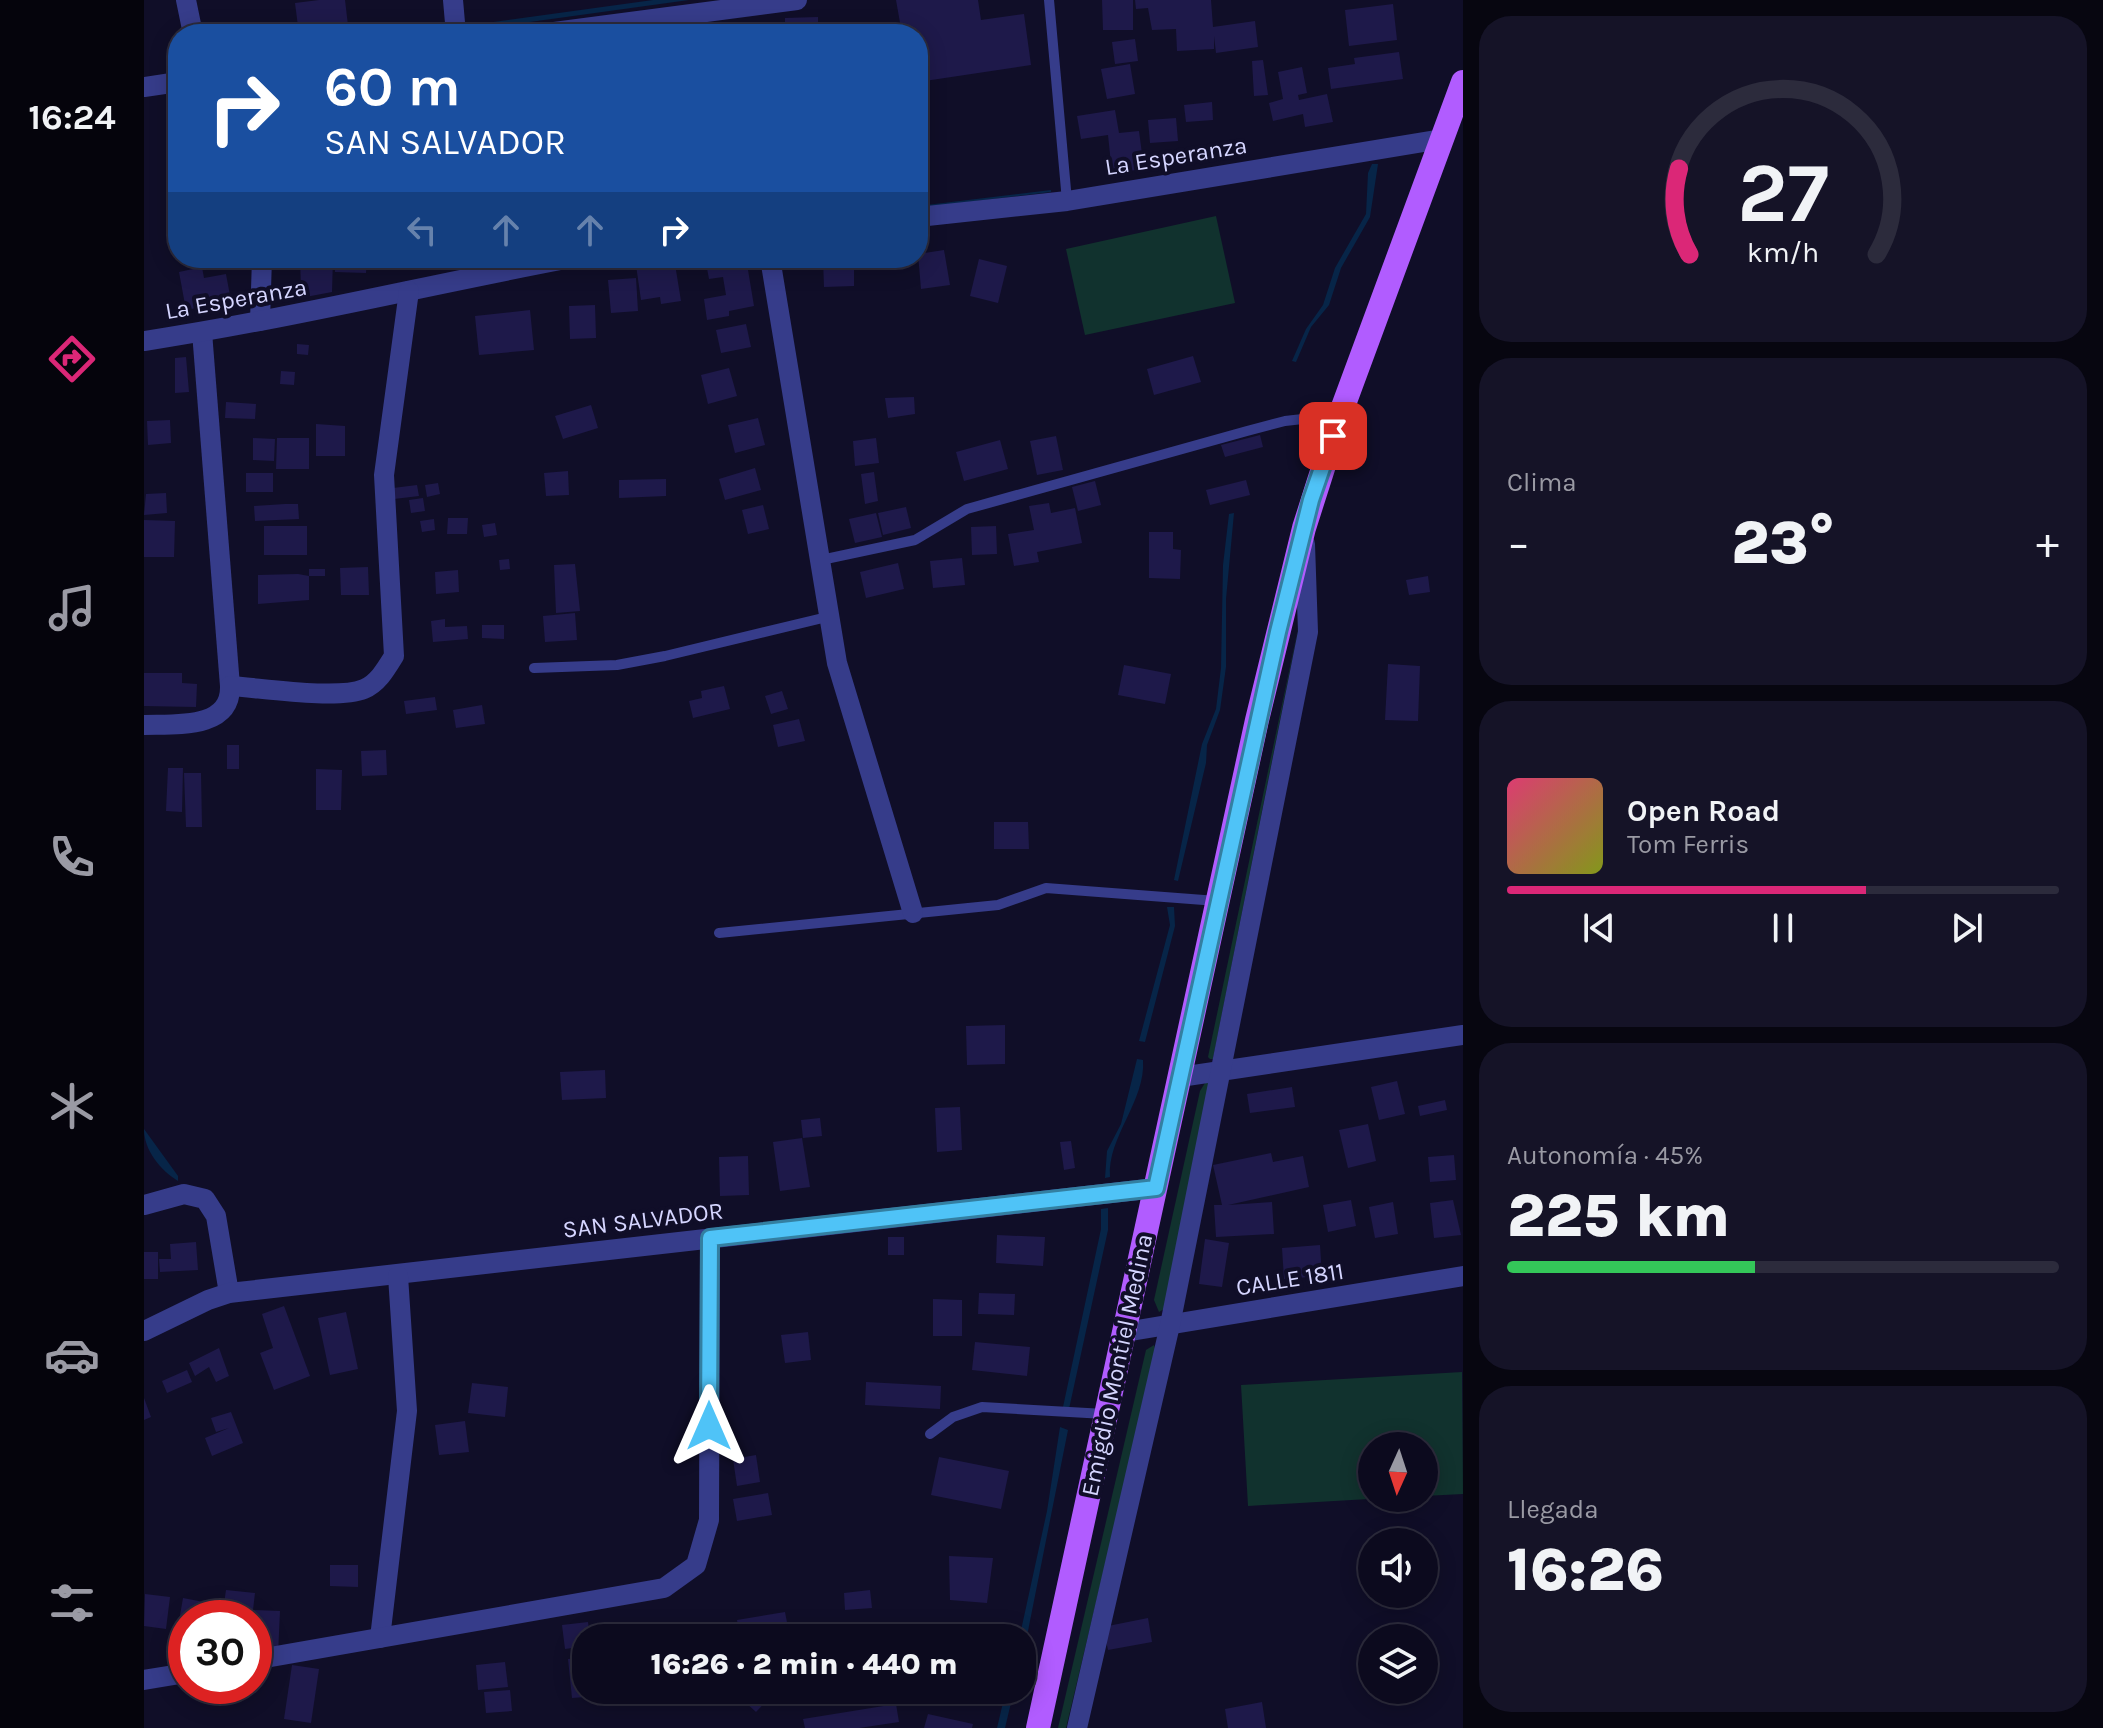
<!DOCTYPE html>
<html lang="es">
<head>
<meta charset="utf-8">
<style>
  body { margin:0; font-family:Karla,sans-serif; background:#151327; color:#f1f3f6; height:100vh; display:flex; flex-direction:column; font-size:30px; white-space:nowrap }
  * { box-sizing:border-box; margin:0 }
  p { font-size:26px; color:#9a9aa4 }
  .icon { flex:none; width:44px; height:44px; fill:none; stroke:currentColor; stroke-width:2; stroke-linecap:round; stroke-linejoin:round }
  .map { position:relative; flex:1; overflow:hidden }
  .sheet { display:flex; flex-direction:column; gap:16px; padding:16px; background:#070610; width:640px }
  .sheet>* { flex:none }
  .guide { position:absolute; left:24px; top:24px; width:760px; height:244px; border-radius:32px; box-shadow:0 4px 20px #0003,0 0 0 2px #2c2b3c; background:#1a4fa0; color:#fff; overflow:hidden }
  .needle { width:52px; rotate:183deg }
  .controls { position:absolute; left:1214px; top:1432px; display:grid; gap:16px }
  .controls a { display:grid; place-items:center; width:80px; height:80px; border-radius:50%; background:#0c0a1e; box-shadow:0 4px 20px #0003,0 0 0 2px #2c2b3c; font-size:40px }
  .speed { position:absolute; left:24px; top:1600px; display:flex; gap:16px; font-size:40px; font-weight:700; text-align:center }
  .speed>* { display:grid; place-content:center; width:104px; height:104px; border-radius:50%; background:#0c0a1e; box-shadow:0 4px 20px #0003,0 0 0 2px #2c2b3c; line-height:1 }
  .speed .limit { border:12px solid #d22; background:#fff; color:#111 }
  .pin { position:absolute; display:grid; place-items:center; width:68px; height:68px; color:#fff; margin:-34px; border-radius:16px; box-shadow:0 4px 12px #0006 }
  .me { position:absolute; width:88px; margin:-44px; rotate:0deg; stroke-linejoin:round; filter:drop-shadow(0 0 6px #0008) }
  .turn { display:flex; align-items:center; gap:28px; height:168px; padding:0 24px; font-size:36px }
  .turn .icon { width:104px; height:104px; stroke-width:2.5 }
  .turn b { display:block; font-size:56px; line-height:68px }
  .lanes { display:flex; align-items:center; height:76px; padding:0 24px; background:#0003; justify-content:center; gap:40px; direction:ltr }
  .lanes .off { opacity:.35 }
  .big { font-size:60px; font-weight:800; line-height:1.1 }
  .sheet .card { flex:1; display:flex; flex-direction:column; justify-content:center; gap:12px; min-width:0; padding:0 28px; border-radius:32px; background:#151327 }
  .sheet .dial { align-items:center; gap:0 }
  .dial svg { height:208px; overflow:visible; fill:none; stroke:#2c2b3c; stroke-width:7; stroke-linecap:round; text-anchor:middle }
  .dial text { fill:#f1f3f6; stroke:none }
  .song { display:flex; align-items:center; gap:24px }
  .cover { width:96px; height:96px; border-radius:12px; background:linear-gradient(135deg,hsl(340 70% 55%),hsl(70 70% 35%)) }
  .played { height:8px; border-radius:4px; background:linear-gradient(90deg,#db2777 65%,#2c2b3c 65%) }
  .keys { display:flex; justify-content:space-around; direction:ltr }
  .heat { display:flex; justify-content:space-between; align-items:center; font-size:44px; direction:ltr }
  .charge { height:12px; border-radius:6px; background:linear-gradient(90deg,#34c759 45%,#2c2b3c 0) }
  .trip { position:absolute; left:428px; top:1624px; width:464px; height:80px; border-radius:32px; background:#0c0a1e; box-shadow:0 4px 20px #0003,0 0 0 2px #2c2b3c; font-weight:800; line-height:80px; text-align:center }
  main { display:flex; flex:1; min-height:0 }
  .tab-bar { display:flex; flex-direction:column; width:144px; justify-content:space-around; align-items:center; background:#05040c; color:#9a9aa4 }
  .tab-bar .icon { width:56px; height:56px }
  .tab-bar .on { color:#db2777 }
  .tab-bar b { font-size:36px; color:#f1f3f6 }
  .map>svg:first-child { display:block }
  .green { fill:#11322e }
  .water { fill:#072548 }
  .building { fill:#1e194a }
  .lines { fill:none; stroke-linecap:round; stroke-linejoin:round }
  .lane { stroke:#363c8a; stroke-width:10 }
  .street { stroke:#363c8a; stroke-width:20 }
  .primary { stroke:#b15cff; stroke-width:24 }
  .route-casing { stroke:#337fa1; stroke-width:20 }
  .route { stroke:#4fc3f7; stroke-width:14 }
  .labels { text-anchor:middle; stroke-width:8; stroke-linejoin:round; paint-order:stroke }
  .street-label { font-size:24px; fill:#d5d5ff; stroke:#100e28 }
</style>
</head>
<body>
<main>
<nav class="tab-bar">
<b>16:24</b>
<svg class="icon on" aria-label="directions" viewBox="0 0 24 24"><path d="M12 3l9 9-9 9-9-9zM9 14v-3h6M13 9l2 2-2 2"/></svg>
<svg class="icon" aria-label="music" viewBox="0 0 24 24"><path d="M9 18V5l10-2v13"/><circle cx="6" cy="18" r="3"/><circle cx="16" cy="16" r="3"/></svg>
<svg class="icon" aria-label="phone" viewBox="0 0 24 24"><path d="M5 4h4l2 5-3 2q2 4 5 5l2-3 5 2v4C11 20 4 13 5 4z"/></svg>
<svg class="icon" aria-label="climate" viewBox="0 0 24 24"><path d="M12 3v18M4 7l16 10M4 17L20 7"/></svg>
<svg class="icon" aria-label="car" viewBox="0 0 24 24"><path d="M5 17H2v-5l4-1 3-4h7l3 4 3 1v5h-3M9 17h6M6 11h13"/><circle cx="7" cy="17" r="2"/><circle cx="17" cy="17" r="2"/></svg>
<svg class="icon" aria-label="filters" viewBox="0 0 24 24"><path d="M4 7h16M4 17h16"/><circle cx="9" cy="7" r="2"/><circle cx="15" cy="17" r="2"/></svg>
</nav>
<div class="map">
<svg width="1319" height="1728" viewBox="0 0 1319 1728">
  <rect width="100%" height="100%" fill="#100e28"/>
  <g class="green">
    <polygon points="1072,216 1091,303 941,335 922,249"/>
    <polygon points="1157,614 1069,1059 1066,1059 1064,1057"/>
    <polygon points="1061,1083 1065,1083 1020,1309 1015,1312 1010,1300 1056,1091"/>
    <polygon points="1010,1345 1012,1352 922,1728 914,1728 1002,1350"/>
    <polygon points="1318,1372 1319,1494 1280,1496 1280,1446 1228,1446 1228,1498 1242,1498 1104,1506 1097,1385"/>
  </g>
  <g class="water">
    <polygon points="509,0 545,0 327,30 327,25"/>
    <polygon points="1228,164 1234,164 1226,217 1197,268 1185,305 1167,327 1152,362 1148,361 1162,329 1179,305 1191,268 1222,214 1224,173"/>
    <polygon points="907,190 907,192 774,208 774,206"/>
    <polygon points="1090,513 1082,599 1082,667 1076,710 1063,745 1062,763 1034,881 1030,880 1058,744 1072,709 1077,668 1079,565 1085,514"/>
    <polygon points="1023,907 1030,907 1031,926 1001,1042 995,1041 1026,925"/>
    <path d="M993,1059L999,1060C1002,1101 963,1137 966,1177L961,1178L963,1151L977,1124Z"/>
    <path d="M0,1129L34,1176V1181C16,1170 0,1150 0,1129Z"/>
    <polygon points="964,1208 964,1230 925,1409 919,1407 957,1229 957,1209"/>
    <polygon points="916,1427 924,1430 883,1636 876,1635 903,1511"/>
    <polygon points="862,1690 870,1690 861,1728 853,1728"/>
  </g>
  <g class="building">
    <polygon points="175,0 201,0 205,34 155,34 151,3"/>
    <polygon points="752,0 834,0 837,20 880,14 887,65 774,82 774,34 758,34"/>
    <polygon points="958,0 989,0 989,30 959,30"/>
    <polygon points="991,0 1067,0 1069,27 1111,21 1114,47 1072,53 1070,36 1070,49 1033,51 1032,29 1008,30 1004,8 992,9"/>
    <polygon points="1249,4 1253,40 1205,46 1201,10"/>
    <polygon points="674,17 674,34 641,34 641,18"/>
    <polygon points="639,29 639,34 624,34 623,30"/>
    <polygon points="991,39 994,61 971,64 968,42"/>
    <polygon points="1255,52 1259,79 1187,89 1184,68 1211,64 1210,58"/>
    <polygon points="1119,60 1124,95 1110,96 1108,61"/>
    <polygon points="986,64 991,94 963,99 957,69"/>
    <polygon points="1158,67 1163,93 1154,95 1155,100 1183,94 1189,122 1161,127 1159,114 1129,121 1125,103 1139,99 1134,72"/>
    <polygon points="1068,102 1069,120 1042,122 1040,105"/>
    <polygon points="971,110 975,133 995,131 1000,169 968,173 964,135 937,139 933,116"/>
    <polygon points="1032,118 1034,141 1006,143 1004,120"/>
    <polygon points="800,250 806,285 777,289 774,254"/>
    <polygon points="156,258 189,258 188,292 135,302 132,286 155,281 157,289"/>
    <polygon points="191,258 223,258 222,273 191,272"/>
    <polygon points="227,258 254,258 255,262 228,264"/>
    <polygon points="510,258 530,258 537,301 517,304 516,297 497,300 492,265 511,262"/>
    <polygon points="602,258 610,306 585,311 585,316 563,320 560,299 582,295 579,277 565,279 562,263"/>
    <polygon points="679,258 710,258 710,286 680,287"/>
    <polygon points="835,259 863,266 854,303 826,296"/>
    <polygon points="58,267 60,278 82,274 87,301 42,310 35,272"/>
    <polygon points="492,278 494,311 467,313 464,280"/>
    <polygon points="451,305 452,338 426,339 425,306"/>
    <polygon points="386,310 390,350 335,355 331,316"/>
    <polygon points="602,324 607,347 577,353 572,330"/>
    <polygon points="153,344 165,345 164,355 153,354"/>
    <polygon points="1049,356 1057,382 1010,395 1003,369"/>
    <polygon points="42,357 45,392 31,393 31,358"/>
    <polygon points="585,368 593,396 564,404 557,375"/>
    <polygon points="137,371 151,372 150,385 136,384"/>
    <polygon points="770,397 771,414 744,418 741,398"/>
    <polygon points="82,402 112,404 111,419 81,418"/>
    <polygon points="447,405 454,428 419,439 411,416"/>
    <polygon points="614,418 621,445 591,453 584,425"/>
    <polygon points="26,420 27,443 4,445 3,421"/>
    <polygon points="172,424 201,426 201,456 172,456"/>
    <polygon points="1116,435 1119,447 1081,457 1077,445"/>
    <polygon points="912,436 919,470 893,475 886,441"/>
    <polygon points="109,438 131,439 130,461 109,460"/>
    <polygon points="133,438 165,438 165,469 132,469"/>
    <polygon points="732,438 735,463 711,466 709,441"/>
    <polygon points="856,440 864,469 820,481 812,452"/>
    <polygon points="611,468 617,490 581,500 575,479"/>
    <polygon points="424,471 425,495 402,496 400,473"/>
    <polygon points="730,472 734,501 721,504 717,474"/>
    <rect x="102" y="473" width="27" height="19"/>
    <polygon points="522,479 522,496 475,498 475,480"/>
    <polygon points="1102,480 1106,495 1066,505 1062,490"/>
    <polygon points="951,481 957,505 934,511 928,487"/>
    <polygon points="294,483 296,494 283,497 281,485"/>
    <polygon points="273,485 275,496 250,499 249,488"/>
    <polygon points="22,493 23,513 0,515 2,494"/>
    <polygon points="279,498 281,511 267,513 265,500"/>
    <polygon points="905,503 907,513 931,508 938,543 893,552 895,562 870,566 864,534 890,530 885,506"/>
    <polygon points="141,504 154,504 155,519 111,521 110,506"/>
    <polygon points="619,505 625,529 604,534 598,510"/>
    <polygon points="762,507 767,528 739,535 734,513"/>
    <polygon points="732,513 738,537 711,543 705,519"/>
    <polygon points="304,518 324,518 323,534 303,534"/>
    <polygon points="290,519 291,530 278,532 276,521"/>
    <polygon points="0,520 31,521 30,557 0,557"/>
    <polygon points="351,523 353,535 340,537 338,525"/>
    <rect x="120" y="526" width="43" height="29"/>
    <polygon points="852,526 853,554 828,555 827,527"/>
    <polygon points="1005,532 1029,532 1029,549 1037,550 1036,579 1005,578"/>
    <polygon points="818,558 821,585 789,588 786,561"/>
    <polygon points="365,559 366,569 356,570 355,560"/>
    <polygon points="754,563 760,589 722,598 716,572"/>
    <polygon points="431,564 436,611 412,613 410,565"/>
    <polygon points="224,567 225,595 197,595 196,568"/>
    <rect x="165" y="569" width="16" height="7"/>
    <polygon points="314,570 315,592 292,594 291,572"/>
    <polygon points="154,574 165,576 165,600 114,604 114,575"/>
    <polygon points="1284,576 1286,592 1265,595 1262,580"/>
    <polygon points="431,613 433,640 401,642 399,616"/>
    <polygon points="301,619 301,627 323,626 324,639 289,642 287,621"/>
    <polygon points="338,625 360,625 360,639 338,638"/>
    <polygon points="1244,664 1276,666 1274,721 1241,720"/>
    <polygon points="980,665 1027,674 1021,704 974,695"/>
    <polygon points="0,673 38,673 38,683 53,684 52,707 0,706"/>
    <polygon points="580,686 586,709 549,718 545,701 558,698 557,691"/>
    <polygon points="638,691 644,709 627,714 621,696"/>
    <polygon points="291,697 293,710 262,714 260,701"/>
    <polygon points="338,705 341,724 312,728 309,710"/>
    <polygon points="655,719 661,741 634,747 629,725"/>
    <rect x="83" y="745" width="12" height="24"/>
    <polygon points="242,750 243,775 218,776 217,751"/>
    <polygon points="24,768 39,768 38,812 22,811"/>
    <polygon points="172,769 198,770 197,810 172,810"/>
    <polygon points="40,773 57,773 58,827 42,827"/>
    <polygon points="850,822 884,822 885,849 850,849"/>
    <polygon points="861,1025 861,1064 823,1065 822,1026"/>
    <polygon points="461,1070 462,1098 418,1100 416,1072"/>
    <polygon points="1253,1081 1261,1114 1235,1120 1227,1087"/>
    <polygon points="1148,1087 1151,1107 1106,1113 1103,1094"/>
    <polygon points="1301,1100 1303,1110 1276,1116 1274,1106"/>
    <polygon points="816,1107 818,1150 793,1152 791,1108"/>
    <polygon points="676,1118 678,1136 659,1138 657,1120"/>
    <polygon points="1224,1124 1232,1161 1204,1168 1195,1130"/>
    <polygon points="658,1138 666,1187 636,1191 629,1142"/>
    <polygon points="927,1141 931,1168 920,1170 916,1142"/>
    <polygon points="1127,1153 1129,1162 1159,1156 1165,1187 1084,1205 1128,1202 1130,1234 1072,1237 1070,1205 1078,1205 1069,1165"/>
    <polygon points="1310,1155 1312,1180 1286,1182 1284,1157"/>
    <polygon points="604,1156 605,1195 576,1196 575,1157"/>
    <polygon points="1207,1200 1212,1226 1184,1232 1179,1205"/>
    <polygon points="1309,1200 1317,1235 1290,1238 1286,1203"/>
    <polygon points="1249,1202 1254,1234 1231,1238 1225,1207"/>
    <polygon points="853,1235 901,1237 899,1266 852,1263"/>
    <rect x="744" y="1237" width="16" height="18"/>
    <polygon points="1061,1239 1085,1243 1078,1287 1055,1284"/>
    <polygon points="52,1242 54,1270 16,1272 15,1259 27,1259 26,1244"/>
    <polygon points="1176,1245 1178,1276 1140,1279 1138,1248"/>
    <rect x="0" y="1252" width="14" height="27"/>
    <polygon points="835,1293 871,1294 870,1315 834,1314"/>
    <polygon points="789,1299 818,1300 818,1336 789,1336"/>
    <polygon points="140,1306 166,1376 130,1390 116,1353 129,1348 118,1314"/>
    <polygon points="202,1312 214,1369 186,1375 174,1318"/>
    <polygon points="664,1332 667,1360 641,1363 637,1335"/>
    <polygon points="831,1342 886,1347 883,1376 828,1370"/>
    <polygon points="75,1348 85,1376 72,1382 65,1367 51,1376 45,1363"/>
    <polygon points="43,1370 48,1382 23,1393 18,1381"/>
    <polygon points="722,1382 797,1386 796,1409 721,1405"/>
    <polygon points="328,1383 364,1387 361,1417 324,1413"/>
    <polygon points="0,1398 7,1417 0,1420"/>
    <polygon points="87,1412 99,1443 68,1456 61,1438 85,1428 72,1432 67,1418"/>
    <polygon points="321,1421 325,1452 295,1455 291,1425"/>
    <polygon points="612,1455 616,1482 593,1486 589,1459"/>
    <polygon points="795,1457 865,1471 857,1509 787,1495"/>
    <polygon points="624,1493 628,1515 593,1521 589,1499"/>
    <polygon points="805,1556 849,1558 843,1603 806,1600"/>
    <polygon points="186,1565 214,1565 214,1587 186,1586"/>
    <polygon points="82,1590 111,1593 109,1610 136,1611 134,1655 110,1654 110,1618 78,1618"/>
    <polygon points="726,1590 728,1608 701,1610 700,1593"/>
    <polygon points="1,1594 26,1597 22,1629 0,1626"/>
    <polygon points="39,1598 65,1603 62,1618 42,1618 42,1628 34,1627"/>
    <polygon points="641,1612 646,1638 596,1638 593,1620"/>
    <polygon points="1004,1618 1008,1642 964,1650 959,1627"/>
    <polygon points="444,1622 446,1638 442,1638 442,1646 421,1649 418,1625"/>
    <polygon points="438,1658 442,1697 428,1698 424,1659"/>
    <polygon points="361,1662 364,1687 334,1690 332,1665"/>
    <polygon points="148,1665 175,1669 167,1723 140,1719"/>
    <polygon points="366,1690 368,1711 342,1713 340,1692"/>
    <polygon points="588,1690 618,1690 626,1697 612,1712"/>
    <polygon points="1118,1702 1122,1728 1084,1728 1081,1709"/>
    <polygon points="752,1704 755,1722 715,1728 661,1728 659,1719"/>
    <polygon points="784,1714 829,1724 828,1728 780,1728"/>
  </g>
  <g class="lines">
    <g class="lane">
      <polyline points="905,0 923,201"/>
      <polyline points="677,560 771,540 823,509 1103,431 1141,421 1194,415"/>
      <polyline points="390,668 473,665 521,656 683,617"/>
      <polyline points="575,933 854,905 902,888 1073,901"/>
      <polyline points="786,1434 809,1417 838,1407 961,1414"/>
    </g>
    <g class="street">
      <polyline points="42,0 49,34"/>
      <polyline points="309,0 312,34"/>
      <polyline points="395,34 653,0"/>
      <polyline points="0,87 34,82"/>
      <polyline points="774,217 923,201 1298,139"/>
      <polyline points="626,258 693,663 769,913"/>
      <polyline points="116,321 118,258"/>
      <polyline points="58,332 86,686"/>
      <path d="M0,341C144,319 284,285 427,258"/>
      <path d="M0,725C31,724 87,730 86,686C118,688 193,700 220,689C234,683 242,669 250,656L240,475L265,291"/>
      <polyline points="1036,1077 1319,1035"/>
      <polyline points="0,1205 40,1194 61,1199 72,1216 85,1293"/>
      <polyline points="0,1331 64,1300 85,1293 1012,1188"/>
      <polyline points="981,1332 1319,1276"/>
      <polyline points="236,1638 263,1411 254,1276"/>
      <polyline points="110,1660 520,1588 552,1565 565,1520 566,1238"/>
      <polyline points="0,1680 42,1673"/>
      <polyline points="933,1728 1026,1325 1164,632 1161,544"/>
    </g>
    <polyline class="primary" points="894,1728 1113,720 1160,528 1196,415 1319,82"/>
  </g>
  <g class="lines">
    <g class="route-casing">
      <polyline id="route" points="565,1426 566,1238 1012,1188 1134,632 1167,500 1189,436"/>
    </g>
    <use href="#route" class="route"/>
  </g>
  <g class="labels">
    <g class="street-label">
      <text transform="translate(1032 156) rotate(-9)" y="8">La Esperanza</text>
      <text transform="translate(92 299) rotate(-10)" y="8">La Esperanza</text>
      <text transform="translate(499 1220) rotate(-7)" y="8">SAN SALVADOR</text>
      <text transform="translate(1146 1279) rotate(-9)" y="8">CALLE 1811</text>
      <text transform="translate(973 1365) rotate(-78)" y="8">Emigdio Montiel Medina</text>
    </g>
  </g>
</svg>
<div class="controls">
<a><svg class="needle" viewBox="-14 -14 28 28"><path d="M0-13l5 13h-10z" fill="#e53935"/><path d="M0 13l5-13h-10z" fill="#9a9aa4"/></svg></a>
<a><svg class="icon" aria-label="sound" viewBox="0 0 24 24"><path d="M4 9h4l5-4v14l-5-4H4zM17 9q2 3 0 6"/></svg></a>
<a><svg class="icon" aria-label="layers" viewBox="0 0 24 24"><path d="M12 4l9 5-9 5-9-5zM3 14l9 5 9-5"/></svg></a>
</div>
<div class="speed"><div class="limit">30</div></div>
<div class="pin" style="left:1189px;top:436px;background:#d93025"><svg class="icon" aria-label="arrive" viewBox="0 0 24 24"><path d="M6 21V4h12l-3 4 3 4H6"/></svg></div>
<svg class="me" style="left:565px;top:1426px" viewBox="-20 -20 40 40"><path d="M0-17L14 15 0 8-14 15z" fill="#4fc3f7" stroke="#fff" stroke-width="4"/></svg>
<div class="trip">16:26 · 2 min · 440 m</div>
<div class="guide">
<div class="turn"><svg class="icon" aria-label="right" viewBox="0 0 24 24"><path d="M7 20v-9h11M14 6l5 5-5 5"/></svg><div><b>60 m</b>SAN SALVADOR</div></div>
<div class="lanes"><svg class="icon off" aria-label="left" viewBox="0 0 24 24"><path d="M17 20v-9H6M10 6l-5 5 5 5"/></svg><svg class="icon off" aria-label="ahead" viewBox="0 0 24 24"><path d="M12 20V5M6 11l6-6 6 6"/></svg><svg class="icon off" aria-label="ahead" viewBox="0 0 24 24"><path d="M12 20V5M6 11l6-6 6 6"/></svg><svg class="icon" aria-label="right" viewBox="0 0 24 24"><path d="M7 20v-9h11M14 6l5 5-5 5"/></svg></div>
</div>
</div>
<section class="sheet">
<div class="card dial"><svg viewBox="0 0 100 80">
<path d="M14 69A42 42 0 1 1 86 69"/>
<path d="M14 69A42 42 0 0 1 10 36" stroke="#db2777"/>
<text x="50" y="56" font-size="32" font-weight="700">27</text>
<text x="50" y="72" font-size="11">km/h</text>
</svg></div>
<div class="card"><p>Clima</p>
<div class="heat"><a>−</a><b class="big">23°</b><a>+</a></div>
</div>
<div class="card">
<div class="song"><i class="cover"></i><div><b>Open Road</b><p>Tom Ferris</p></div></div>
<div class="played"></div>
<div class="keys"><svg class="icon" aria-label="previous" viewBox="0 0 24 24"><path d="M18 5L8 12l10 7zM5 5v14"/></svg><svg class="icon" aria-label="pause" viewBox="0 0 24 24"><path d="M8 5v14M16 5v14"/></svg><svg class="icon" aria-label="next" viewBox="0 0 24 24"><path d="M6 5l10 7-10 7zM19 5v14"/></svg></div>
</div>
<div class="card"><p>Autonomía · 45%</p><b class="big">225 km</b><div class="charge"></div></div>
<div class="card"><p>Llegada</p><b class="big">16:26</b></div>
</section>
</main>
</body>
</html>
